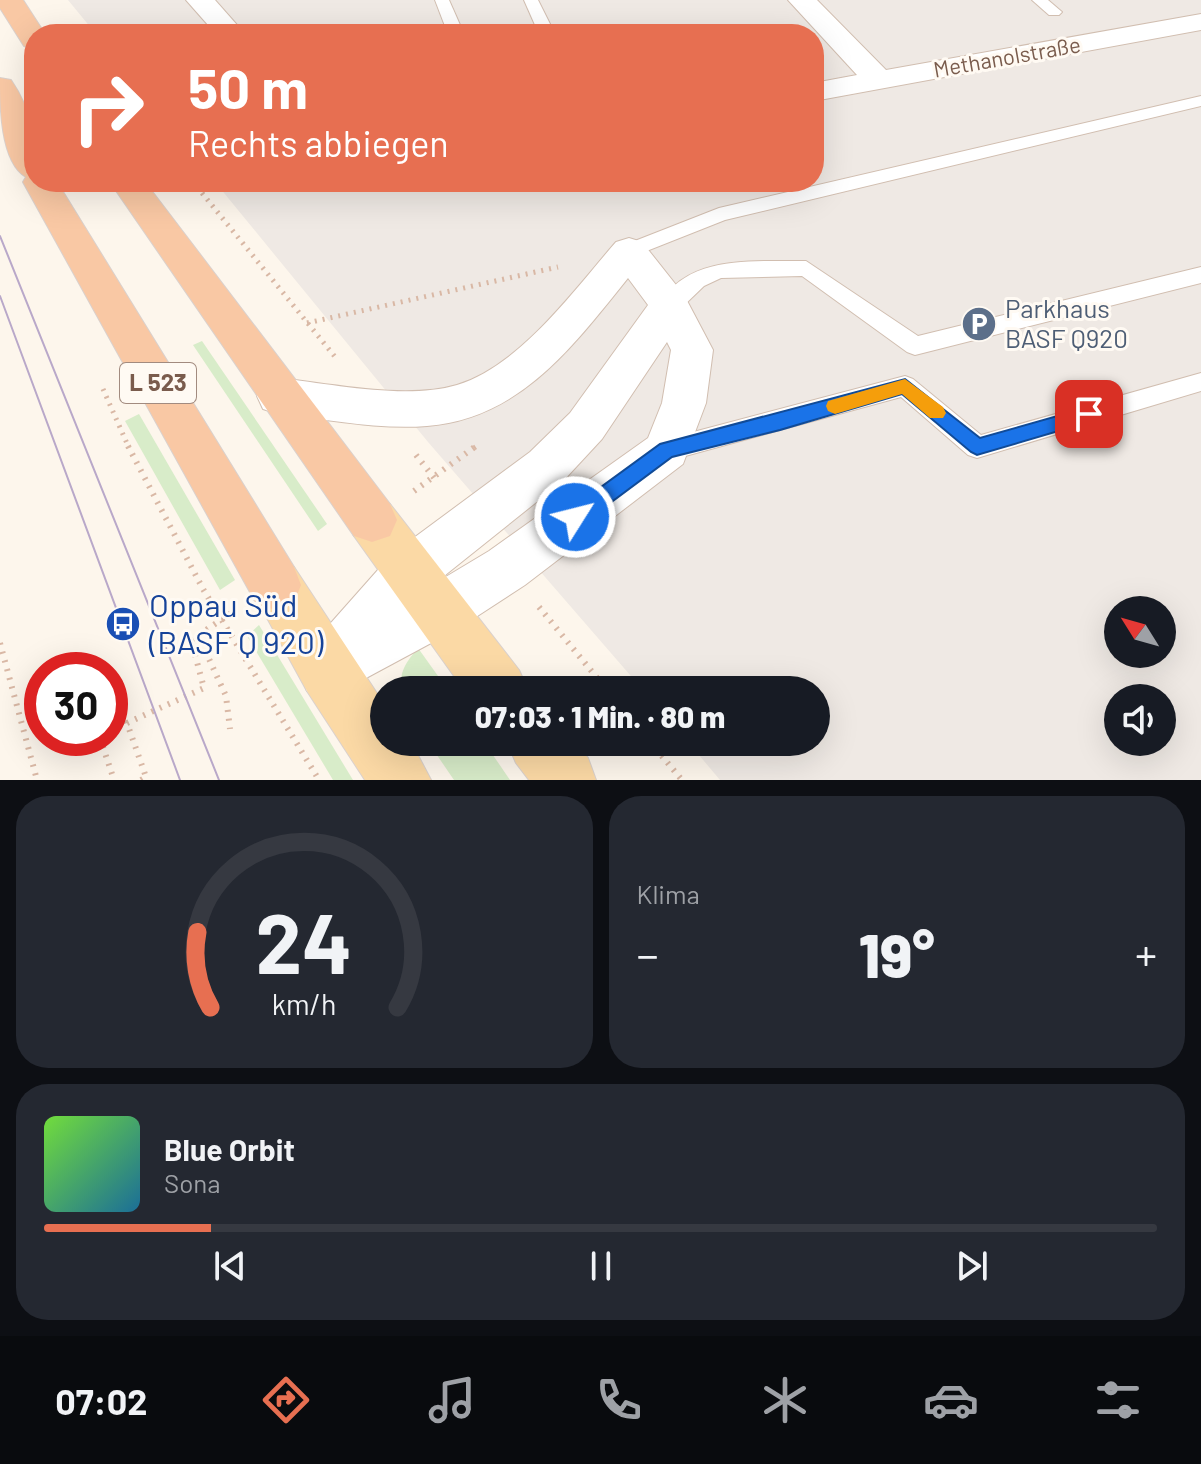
<!DOCTYPE html>
<html lang="de">
<head>
<meta charset="utf-8">
<style>
  body { margin:0; font-family:Barlow,sans-serif; background:#242831; color:#f1f3f6; height:100vh; display:flex; flex-direction:column; font-size:30px; white-space:nowrap }
  * { box-sizing:border-box; margin:0 }
  p { font-size:26px; color:#9ea1a6 }
  .icon { flex:none; width:44px; height:44px; fill:none; stroke:currentColor; stroke-width:2; stroke-linecap:round; stroke-linejoin:round }
  .map { position:relative; height:780px; overflow:hidden }
  .drawer { display:flex; flex-direction:column; gap:16px; padding:16px; background:#0d0f14; flex:1 }
  .drawer>* { flex:none }
  .banner { position:absolute; left:24px; top:24px; width:800px; height:168px; border-radius:32px; box-shadow:0 8px 32px #0002; background:#e76f51; color:#fff; overflow:hidden }
  .needle { width:52px; rotate:307deg }
  .fabs { position:absolute; left:1104px; top:596px; display:grid; gap:16px }
  .fabs a { display:grid; place-items:center; width:72px; height:72px; border-radius:50%; background:#171b24; box-shadow:0 8px 32px #0002; font-size:40px }
  .speed { position:absolute; left:24px; top:652px; display:flex; gap:16px; font-size:40px; font-weight:700; text-align:center }
  .speed>* { display:grid; place-content:center; width:104px; height:104px; border-radius:50%; background:#171b24; box-shadow:0 8px 32px #0002; line-height:1 }
  .speed .limit { border:12px solid #d22; background:#fff; color:#111 }
  .pin { position:absolute; display:grid; place-items:center; width:68px; height:68px; color:#fff; margin:-34px; border-radius:16px; box-shadow:0 4px 12px #0006 }
  .me { position:absolute; width:88px; margin:-44px; rotate:54deg; stroke-linejoin:round; filter:drop-shadow(0 0 6px #0008) }
  .turn { display:flex; align-items:center; gap:28px; height:168px; padding:0 32px; font-size:36px }
  .turn .icon { width:104px; height:104px; stroke-width:2.5 }
  .turn b { display:block; font-size:56px; line-height:68px }
  .big { font-size:60px; font-weight:800; line-height:1.1 }
  .drawer .widget { flex:1; display:flex; flex-direction:column; justify-content:center; gap:12px; min-width:0; padding:0 28px; border-radius:32px; background:#242831 }
  .drawer .dial { align-items:center; gap:0 }
  .dial svg { height:208px; overflow:visible; fill:none; stroke:#363941; stroke-width:7; stroke-linecap:round; text-anchor:middle }
  .dial text { fill:#f1f3f6; stroke:none }
  .song { display:flex; align-items:center; gap:24px }
  .cover { width:96px; height:96px; border-radius:12px; background:linear-gradient(135deg,hsl(100 70% 55%),hsl(200 70% 35%)) }
  .played { height:8px; border-radius:4px; background:linear-gradient(90deg,#e76f51 15%,#363941 15%) }
  .keys { display:flex; justify-content:space-around; direction:ltr }
  .heat { display:flex; justify-content:space-between; align-items:center; font-size:44px; direction:ltr }
  .drawer .tiles { flex:1; display:grid; gap:16px; grid-template-columns:1fr 1fr }
  .widget:last-child { grid-column:span 2 }
  .trip { position:absolute; left:370px; top:676px; width:460px; height:80px; border-radius:40px; background:#171b24; box-shadow:0 8px 32px #0002; font-weight:800; line-height:80px; text-align:center }
  .tabs { display:flex; height:128px; justify-content:space-around; align-items:center; background:#090b0e; color:#9ea1a6 }
  .tabs .icon { width:56px; height:56px }
  .tabs .active { color:#e76f51 }
  .tabs b { font-size:36px; color:#f1f3f6 }
  .map>svg:first-child { display:block }
  .industrial { fill:#efe9e4; fill-rule:evenodd }
  .green { fill:#d8ecc9 }
  .lines { fill:none; stroke-linecap:round; stroke-linejoin:round }
  .service-casing { stroke:#d1beb0; stroke-width:2 }
  .minor-casing { stroke:#d1beb0; stroke-width:2 }
  .primary-casing { stroke:#dad1cd; stroke-width:2 }
  .trunk-casing { stroke:#dad1cd; stroke-width:2 }
  .path-far2 { stroke:#d9b8a5; stroke-width:4; stroke-dasharray:1 4; stroke-linecap:butt }
  .path-far1 { stroke:#d9b8a5; stroke-width:5; stroke-dasharray:2 6; stroke-linecap:butt }
  .path { stroke:#d9b8a5; stroke-width:6; stroke-dasharray:2 7; stroke-linecap:butt }
  .service { fill:#fff; fill-rule:evenodd }
  .minor { fill:#fff; fill-rule:evenodd }
  .primary { fill:#fbd9a5; fill-rule:evenodd }
  .trunk { fill:#f9c8a4; fill-rule:evenodd }
  .tram { stroke:#b9a8c9; stroke-width:2 }
  .route { fill:#1a73e8; stroke:#114b97; stroke-width:2 }
  .slow { fill:#f59e0b }
  .labels { text-anchor:middle; stroke-width:6; stroke-linejoin:round; paint-order:stroke }
  .far-street-label { font-size:22px; fill:#7a5c4d; stroke:#fffaf3 }
  .shield { fill:#fffaf3; stroke:#a28b7f; stroke-width:2 }
  .shield-label { font-size:24px; font-weight:bold; fill:#7a5c4d }
  .service-label { font-size:26px; fill:#4e5e75; stroke:#fffaf3; text-anchor:start }
  .near-transit-label { font-size:32px; fill:#164399; stroke:#fffaf3; text-anchor:start }
</style>
</head>
<body>
<div class="map">
<svg width="1201" height="780" viewBox="0 0 1201 780">
  <rect width="100%" height="100%" fill="#fdf6ec"/>
  <path class="industrial" d="M68,0H1201V780H720L688,742H816V690H643L428,442L215,182H814V34H96ZM1118,610H1162V654H1118ZM1118,698H1162V742H1118Z"/>
  <g class="green">
    <polygon points="202,341 327,524 318,531 193,345"/>
    <polygon points="139,414 235,580 220,590 125,421"/>
    <polygon points="259,625 353,780 333,780 247,636"/>
    <path d="M418,648L448,690H402C398,672 407,661 418,648Z"/>
    <polygon points="428,742 484,742 510,780 454,780"/>
  </g>
  <g class="lines">
    <g class="service-casing">
      <g id="service">
        <polygon points="435,0 449,0 464,34 448,34"/>
        <polygon points="524,0 538,0 555,34 539,34"/>
        <polygon points="1032,0 1048,0 1062,12 1059,15 1049,15"/>
        <polygon points="1201,96 1201,106 725,220 629,258 622,256 619,251 622,246 719,208"/>
        <path d="M806,261L918,336L1201,267V283L915,355L907,352L802,276L721,278L704,286L678,311H662L659,305C688,253 756,262 806,261Z"/>
        <polygon points="1201,373 1201,391 977,458 968,455 901,397 667,461 658,458 654,450 658,442 667,439 905,376 913,379 981,435"/>
      </g>
    </g>
    <g class="minor-casing">
      <g id="minor">
        <polygon points="186,0 215,0 245,34 216,34"/>
        <polygon points="788,0 817,0 886,70 1201,14 1201,30 814,101 814,83 857,75"/>
        <path d="M629,238L642,242L684,295L713,350L706,403L683,464L525,585L459,628L327,699L307,691L299,671L307,651L317,646L322,633L392,554L530,452L570,413L648,305L628,278C574,345 520,419 427,426C378,430 327,419 279,414L263,409L257,396L263,383L279,378C332,384 406,400 457,385C520,366 574,290 616,242ZM667,342L671,350L662,403L648,438L489,551L434,584L564,480L602,439Z"/>
      </g>
    </g>
    <g class="primary-casing">
      <g id="primary">
        <polygon points="372,498 390,504 519,670 528,690 464,690 354,536 347,520 354,504"/>
        <polygon points="275,560 294,567 384,704 384,742 411,742 431,780 365,780 307,691 249,585 256,567"/>
        <polygon points="507,742 575,742 588,758 596,780 529,780 516,763"/>
      </g>
    </g>
    <g class="trunk-casing">
      <g id="trunk">
        <polygon points="0,0 23,0 45,34 34,34 34,49 24,46 0,8"/>
        <path d="M0,78L11,80C35,115 34,142 34,182H57L294,567L301,585L294,603L275,610L256,603L23,182L26,177C0,162 0,104 0,78Z"/>
        <polygon points="110,182 145,182 390,504 397,520 390,536 372,542 354,536"/>
      </g>
    </g>
    <polyline class="path-far2" points="193,182 203,195"/>
    <g class="path-far1">
      <polyline points="202,193 336,358"/>
      <polyline points="307,323 558,267"/>
      <polyline points="103,389 129,448"/>
      <polyline points="474,448 477,446"/>
    </g>
    <g class="path">
      <polyline points="128,446 203,589 319,780"/>
      <polyline points="416,455 435,479"/>
      <polyline points="414,491 476,446"/>
      <polyline points="539,607 607,690"/>
      <polyline points="198,635 226,696 230,729"/>
      <polyline points="0,643 37,780"/>
      <polyline points="100,738 114,780"/>
      <polyline points="650,742 682,780"/>
      <polyline points="141,780 146,777 127,723 204,688 191,640 233,612"/>
    </g>
    <use href="#service" class="service"/>
    <use href="#minor" class="minor"/>
    <use href="#primary" class="primary"/>
    <use href="#trunk" class="trunk"/>
    <g class="tram">
      <polyline points="0,236 219,780"/>
      <polyline points="0,296 180,780"/>
    </g>
  </g>
  <polygon class="route" points="905,379 980,438 1089,407 1096,409 1099,414 1096,420 1089,422 977,455 971,452 902,394 780,430 672,457 582,524 575,526 568,524 565,517 568,511 660,444"/>
  <polygon class="slow" points="905,379 943,407 946,413 943,418 930,418 902,394 835,414 828,411 826,406 828,401"/>
  <defs>
    <g id="parking-disc" transform="scale(1.8)"><circle r="9.5" fill="#5c6f8a" stroke="#fffaf3"/><path d="M-3.5-5.5H1a3.5 3.5 0 0 1 0 7H-1V5.5H-3.5ZM-1-3.4V-.6H.8a1.4 1.4 0 0 0 0-2.8Z" fill="#fff"/></g>
    <g id="bus-disc" transform="scale(1.8)"><circle r="9.5" fill="#1a4fb4" stroke="#fffaf3"/><path d="M-5-6H5V4H4V6H2V4H-2V6H-4V4H-5ZM-3.5-4V0h7V-4ZM-3.5 1.2v1.5H-2V1.2ZM2 1.2v1.5H3.5V1.2Z" fill="#fff"/></g>
  </defs>
  <g fill-rule="evenodd">
    <use href="#parking-disc" x="979" y="324"/>
    <use href="#bus-disc" x="123" y="624"/>
  </g>
  <g class="labels">
    <g class="far-street-label">
      <text transform="translate(1007 57) rotate(-10)" y="8">Methanolstraße</text>
    </g>
    <rect class="shield" x="120" y="363" width="76" height="40" rx="6"/>
    <g class="shield-label">
      <text x="158" y="391">L 523</text>
    </g>
    <g class="service-label">
      <text x="1005" y="318">Parkhaus<tspan x="1005" dy="30">BASF Q920</tspan></text>
    </g>
    <g class="near-transit-label">
      <text x="149" y="617">Oppau Süd<tspan x="149" dy="37">(BASF Q 920)</tspan></text>
    </g>
  </g>
</svg>
<div class="fabs">
<a><svg class="needle" viewBox="-14 -14 28 28"><path d="M0-13l5 13h-10z" fill="#e53935"/><path d="M0 13l5-13h-10z" fill="#9ea1a6"/></svg></a>
<a><svg class="icon" aria-label="sound" viewBox="0 0 24 24"><path d="M4 9h4l5-4v14l-5-4H4zM17 9q2 3 0 6"/></svg></a>
</div>
<div class="speed"><div class="limit">30</div></div>
<div class="pin" style="left:1089px;top:414px;background:#d93025"><svg class="icon" aria-label="arrive" viewBox="0 0 24 24"><path d="M6 21V4h12l-3 4 3 4H6"/></svg></div>
<svg class="me" style="left:575px;top:517px" viewBox="-20 -20 40 40"><circle r="17" fill="#1a73e8" stroke="#fff" stroke-width="3"/><path d="M0-11L8 9 0 5-8 9z" fill="#fff"/></svg>
<div class="trip">07:03 · 1 Min. · 80 m</div>
<div class="banner">
<div class="turn"><svg class="icon" aria-label="right" viewBox="0 0 24 24"><path d="M7 20v-9h11M14 6l5 5-5 5"/></svg><div><b>50 m</b>Rechts abbiegen</div></div>
</div>
</div>
<section class="drawer">
<div class="tiles">
<div class="widget dial"><svg viewBox="0 0 100 80">
<path d="M14 69A42 42 0 1 1 86 69"/>
<path d="M14 69A42 42 0 0 1 9 40" stroke="#e76f51"/>
<text x="50" y="56" font-size="32" font-weight="700">24</text>
<text x="50" y="72" font-size="11">km/h</text>
</svg></div>
<div class="widget"><p>Klima</p>
<div class="heat"><a>−</a><b class="big">19°</b><a>+</a></div>
</div>
<div class="widget">
<div class="song"><i class="cover"></i><div><b>Blue Orbit</b><p>Sona</p></div></div>
<div class="played"></div>
<div class="keys"><svg class="icon" aria-label="previous" viewBox="0 0 24 24"><path d="M18 5L8 12l10 7zM5 5v14"/></svg><svg class="icon" aria-label="pause" viewBox="0 0 24 24"><path d="M8 5v14M16 5v14"/></svg><svg class="icon" aria-label="next" viewBox="0 0 24 24"><path d="M6 5l10 7-10 7zM19 5v14"/></svg></div>
</div>
</div>
</section>
<nav class="tabs">
<b>07:02</b>
<svg class="icon active" aria-label="directions" viewBox="0 0 24 24"><path d="M12 3l9 9-9 9-9-9zM9 14v-3h6M13 9l2 2-2 2"/></svg>
<svg class="icon" aria-label="music" viewBox="0 0 24 24"><path d="M9 18V5l10-2v13"/><circle cx="6" cy="18" r="3"/><circle cx="16" cy="16" r="3"/></svg>
<svg class="icon" aria-label="phone" viewBox="0 0 24 24"><path d="M5 4h4l2 5-3 2q2 4 5 5l2-3 5 2v4C11 20 4 13 5 4z"/></svg>
<svg class="icon" aria-label="climate" viewBox="0 0 24 24"><path d="M12 3v18M4 7l16 10M4 17L20 7"/></svg>
<svg class="icon" aria-label="car" viewBox="0 0 24 24"><path d="M5 17H2v-5l4-1 3-4h7l3 4 3 1v5h-3M9 17h6M6 11h13"/><circle cx="7" cy="17" r="2"/><circle cx="17" cy="17" r="2"/></svg>
<svg class="icon" aria-label="filters" viewBox="0 0 24 24"><path d="M4 7h16M4 17h16"/><circle cx="9" cy="7" r="2"/><circle cx="15" cy="17" r="2"/></svg>
</nav>
</body>
</html>
